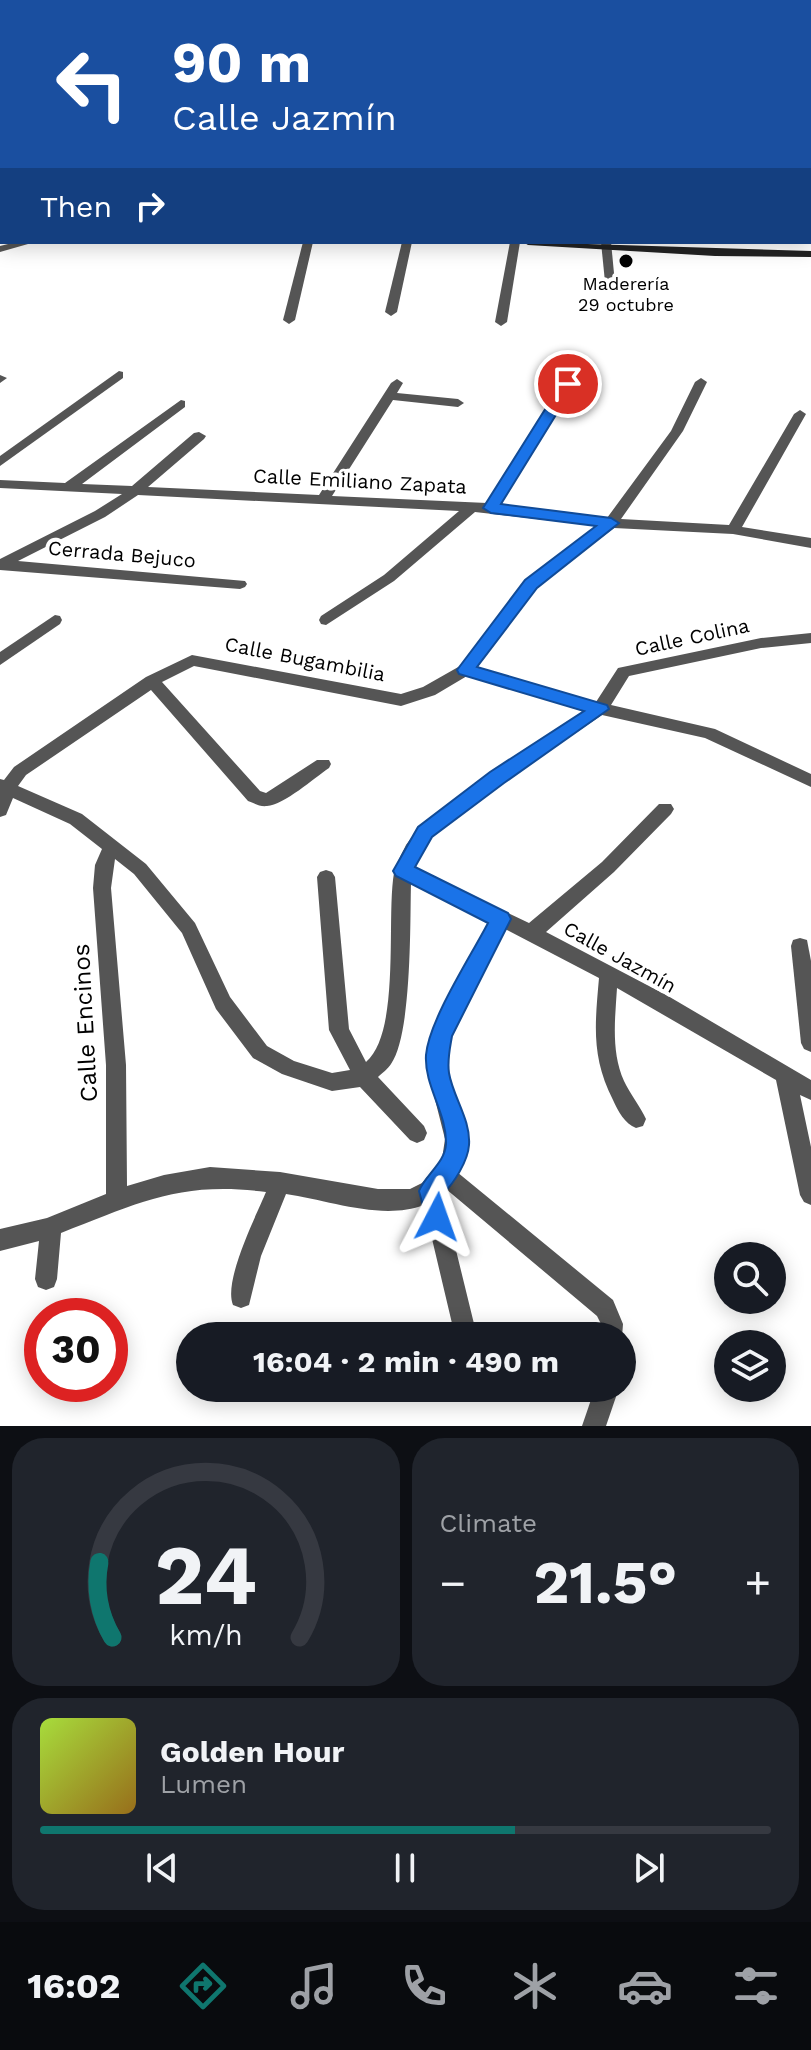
<!DOCTYPE html>
<html lang="en">
<head>
<meta charset="utf-8">
<style>
  body { margin:0; font-family:"Work Sans",sans-serif; background:#20242c; color:#f1f3f6; height:100vh; display:flex; flex-direction:column; font-size:30px; white-space:nowrap }
  * { box-sizing:border-box; margin:0 }
  p { font-size:26px; color:#9ea1a6 }
  .icon { flex:none; width:44px; height:44px; fill:none; stroke:currentColor; stroke-width:2; stroke-linecap:round; stroke-linejoin:round }
  .map { position:relative; height:1426px; overflow:hidden }
  .details { display:flex; flex-direction:column; gap:12px; padding:12px; background:#0d0f14; flex:1 }
  .details>* { flex:none }
  .guide { position:absolute; left:0px; top:0px; width:812px; height:244px; box-shadow:0 4px 20px #0003; background:#1a4fa0; color:#fff; overflow:hidden }
  .buttons { position:absolute; left:714px; top:1242px; display:grid; gap:16px }
  .buttons a { display:grid; place-items:center; width:72px; height:72px; border-radius:50%; background:#171b24; box-shadow:0 4px 20px #0003; font-size:40px }
  .speed { position:absolute; left:24px; top:1298px; display:flex; gap:16px; font-size:40px; font-weight:700; text-align:center }
  .speed>* { display:grid; place-content:center; width:104px; height:104px; border-radius:50%; background:#171b24; box-shadow:0 4px 20px #0003; line-height:1 }
  .speed .limit { border:12px solid #d22; background:#fff; color:#111 }
  .pin { position:absolute; display:grid; place-items:center; width:68px; height:68px; color:#fff; margin:-34px; border:4px solid #fff; border-radius:50%; box-shadow:0 2px 8px #0007 }
  .me { position:absolute; width:88px; margin:-44px; rotate:4deg; stroke-linejoin:round; filter:drop-shadow(0 0 6px #0008) }
  .turn { display:flex; align-items:center; gap:28px; height:168px; padding:0 40px; font-size:36px }
  .turn .icon { width:104px; height:104px; stroke-width:2.5 }
  .turn b { display:block; font-size:56px; line-height:68px }
  .then { display:flex; align-items:center; height:76px; padding:0 40px; background:#0003; gap:16px; font-size:30px }
  .big { font-size:60px; font-weight:700; line-height:1.1 }
  .details .widget { flex:1; display:flex; flex-direction:column; justify-content:center; gap:12px; min-width:0; padding:0 28px; border-radius:32px; background:#20242c }
  .details .dial { align-items:center; gap:0 }
  .dial svg { height:208px; overflow:visible; fill:none; stroke:#363941; stroke-width:7; stroke-linecap:round; text-anchor:middle }
  .dial text { fill:#f1f3f6; stroke:none }
  .song { display:flex; align-items:center; gap:24px }
  .cover { width:96px; height:96px; border-radius:12px; background:linear-gradient(135deg,hsl(80 70% 55%),hsl(40 70% 35%)) }
  .played { height:8px; border-radius:4px; background:linear-gradient(90deg,#0f766e 65%,#363941 65%) }
  .keys { display:flex; justify-content:space-around; direction:ltr }
  .heat { display:flex; justify-content:space-between; align-items:center; font-size:44px; direction:ltr }
  .details .tiles { flex:1; display:grid; gap:12px; grid-template-columns:1fr 1fr }
  .widget:last-child { grid-column:span 2 }
  .trip { position:absolute; left:176px; top:1322px; width:460px; height:80px; border-radius:40px; background:#171b24; box-shadow:0 4px 20px #0003; font-weight:700; line-height:80px; text-align:center }
  .tab-bar { display:flex; height:128px; justify-content:space-around; align-items:center; background:#090b0e; color:#9ea1a6 }
  .tab-bar .icon { width:56px; height:56px }
  .tab-bar .current { color:#0f766e }
  .tab-bar b { font-size:36px; color:#f1f3f6 }
  .map>svg:first-child { display:block }
  .lines { fill:none; stroke-linecap:round; stroke-linejoin:round }
  .street { fill:#555; fill-rule:evenodd }
  .secondary { fill:#222; fill-rule:evenodd }
  .route { fill:#1a73e8; stroke:#114b97; stroke-width:2 }
  .poi-dot { fill:#000; stroke:#fff; stroke-width:3 }
  .labels { text-anchor:middle; stroke-width:8; stroke-linejoin:round; paint-order:stroke }
  .far-poi-label { font-size:18px; fill:#000; stroke:#fff }
  .street-label { font-size:20px; fill:#000; stroke:#fff }
  .near-street-label { font-size:24px; fill:#000; stroke:#fff }
</style>
</head>
<body>
<div class="map">
<svg width="811" height="1426" viewBox="0 0 811 1426">
  <rect width="100%" height="100%" fill="#fff"/>
  <g class="lines">
    <g class="street">
      <polygon points="475,0 491,0 493,2 473,2"/>
      <polygon points="587,0 597,0 598,2 588,2"/>
      <polygon points="672,0 689,0 691,2 674,2"/>
      <rect x="769" y="0" width="8" height="2"/>
      <rect x="0" y="9" width="2" height="6"/>
      <rect x="810" y="11" width="1" height="6"/>
      <rect x="810" y="38" width="1" height="6"/>
      <rect x="0" y="51" width="2" height="6"/>
      <polygon points="811,71 811,77 810,78 810,72"/>
      <rect x="810" y="125" width="1" height="7"/>
      <rect x="0" y="142" width="2" height="6"/>
      <rect x="810" y="199" width="1" height="12"/>
      <polygon points="16,242 35,242 0,252 0,246"/>
      <polygon points="303,242 313,242 295,320 289,324 283,320"/>
      <polygon points="402,242 412,242 397,312 391,316 385,312"/>
      <polygon points="510,242 520,242 507,322 501,326 495,322"/>
      <polygon points="601,242 611,242 616,294 606,292"/>
      <polygon points="119,371 123,372 123,378 0,466 0,456"/>
      <polygon points="0,375 7,378 0,383"/>
      <path d="M701,378L707,382L683,431L621,519L729,525L794,414L800,410L806,414L742,527L811,538V548L733,534L614,528L536,587L475,667L596,702L618,668L761,638L811,633V643L761,648L629,676L611,705L715,729L811,774V787L705,738L602,715L503,782L431,837L413,868L529,923L602,862L659,804H671L674,809L671,814L614,872L546,932L668,996L811,1080V1100L800,1095L811,1147V1205L804,1202L800,1195L776,1080L617,988C615,1019 611,1052 624,1081C630,1094 640,1106 646,1119L643,1126L636,1128C625,1124 618,1111 613,1100C591,1057 595,1024 599,978L505,929C489,961 449,1025 447,1058C445,1100 479,1127 457,1172L613,1300L623,1324L622,1337L600,1336L601,1324L597,1316L446,1189L442,1193L477,1336H455L424,1205C382,1221 328,1200 286,1194L261,1256L249,1305L241,1308L233,1305C223,1281 256,1216 266,1192C179,1181 139,1203 61,1233L57,1279L54,1287L46,1290L38,1287L35,1279L39,1241L0,1251V1229L47,1218L106,1194V1065L93,888L95,865L102,849L70,824L13,798L6,815L0,817V779L4,780L14,767L146,677L192,655L401,694L423,687L460,666L526,581L598,526L475,512L394,581L326,625L321,624L319,620L321,616L384,575L459,511L138,495L105,517L18,561L245,581L247,584L245,587L240,589L0,570V559L95,511L122,494L0,488V480L65,483L181,400L185,401V407L82,484L132,486L194,433L199,432L206,436L204,439L148,487L319,495L391,383L397,379L403,383L397,393L458,399L464,403L458,407L393,400L332,496L487,503L562,384L568,380L574,384L500,505L607,518L671,431L695,382ZM194,666L401,706L435,695L467,676L586,711C543,738 500,766 460,796C440,811 420,824 406,845C402,853 396,864 394,873C386,918 401,1032 366,1062L349,1029L335,877L332,872L326,870L320,872L317,877L329,1030L350,1070L332,1073L294,1061L267,1046L230,997L195,923L146,864L82,814L18,786L26,775L151,690L248,801C254,803 260,807 267,806C284,805 314,778 329,768L331,764L329,760H317L266,793L260,791L162,682ZM115,859L134,874L182,933L216,1009L253,1058L282,1074L332,1091L360,1087L410,1140L417,1143L424,1140L427,1133L424,1126L378,1077C382,1073 388,1069 391,1064C412,1034 410,922 411,883L491,921L431,1035L428,1072L445,1139L442,1159L422,1183L410,1189H378L280,1172L210,1167L164,1175L127,1186L126,1065L111,888Z"/>
      <polygon points="55,615 60,616 62,620 60,624 0,665 0,652"/>
      <polygon points="800,938 807,940 811,961 811,1052 804,1049 801,1043 791,946 793,940"/>
      <polygon points="595,1388 619,1388 606,1426 582,1426"/>
    </g>
    <g class="secondary">
      <polygon points="237,0 247,0 249,2 239,2"/>
      <rect x="0" y="199" width="2" height="6"/>
      <polygon points="523,242 811,251 811,257 715,256 528,245"/>
    </g>
  </g>
  <path class="route" d="M568,379L575,384L501,504L611,518L619,523L537,588L477,667L607,705L609,709L504,783L432,837L415,867L508,913L511,919L452,1036C450,1048 447,1060 449,1073C453,1097 471,1120 469,1145C468,1161 454,1183 443,1194L449,1217L446,1225L437,1229L428,1225L419,1191C425,1175 445,1163 446,1144C447,1113 424,1086 426,1055C429,1020 471,956 488,923L396,876L393,871L418,827L490,772L584,711L459,674L457,670L525,580L596,526L491,513L483,508L561,384Z"/>
  <circle class="poi-dot" cx="626" cy="261" r="8"/>
  <g class="labels">
    <g class="far-poi-label">
      <text x="626" y="290">Maderería<tspan x="626" dy="21">29 octubre</tspan></text>
    </g>
    <g class="street-label">
      <text transform="translate(360 481) rotate(3)" y="7">Calle Emiliano Zapata</text>
      <text transform="translate(122 554) rotate(5)" y="7">Cerrada Bejuco</text>
      <text transform="translate(692 637) rotate(-12)" y="7">Calle Colina</text>
      <text transform="translate(305 659) rotate(11)" y="7">Calle Bugambilia</text>
      <text transform="translate(620 957) rotate(29)" y="7">Calle Jazmín</text>
    </g>
    <g class="near-street-label">
      <text transform="translate(85 1023) rotate(-93)" y="8">Calle Encinos</text>
    </g>
  </g>
</svg>
<div class="buttons">
<a><svg class="icon" aria-label="search" viewBox="0 0 24 24"><circle cx="10" cy="10" r="6"/><path d="M15 15l6 6"/></svg></a>
<a><svg class="icon" aria-label="layers" viewBox="0 0 24 24"><path d="M12 4l9 5-9 5-9-5zM3 14l9 5 9-5"/></svg></a>
</div>
<div class="speed"><div class="limit">30</div></div>
<div class="pin" style="left:568px;top:384px;background:#d93025"><svg class="icon" aria-label="arrive" viewBox="0 0 24 24"><path d="M6 21V4h12l-3 4 3 4H6"/></svg></div>
<svg class="me" style="left:437px;top:1217px" viewBox="-20 -20 40 40"><path d="M0-17L14 15 0 8-14 15z" fill="#1a73e8" stroke="#fff" stroke-width="4"/></svg>
<div class="trip">16:04 · 2 min · 490 m</div>
<div class="guide">
<div class="turn"><svg class="icon" aria-label="left" viewBox="0 0 24 24"><path d="M17 20v-9H6M10 6l-5 5 5 5"/></svg><div><b>90 m</b>Calle Jazmín</div></div>
<div class="then">Then<svg class="icon" aria-label="right" viewBox="0 0 24 24"><path d="M7 20v-9h11M14 6l5 5-5 5"/></svg></div>
</div>
</div>
<section class="details">
<div class="tiles">
<div class="widget dial"><svg viewBox="0 0 100 80">
<path d="M14 69A42 42 0 1 1 86 69"/>
<path d="M14 69A42 42 0 0 1 9 40" stroke="#0f766e"/>
<text x="50" y="56" font-size="32" font-weight="700">24</text>
<text x="50" y="72" font-size="11">km/h</text>
</svg></div>
<div class="widget"><p>Climate</p>
<div class="heat"><a>−</a><b class="big">21.5°</b><a>+</a></div>
</div>
<div class="widget">
<div class="song"><i class="cover"></i><div><b>Golden Hour</b><p>Lumen</p></div></div>
<div class="played"></div>
<div class="keys"><svg class="icon" aria-label="previous" viewBox="0 0 24 24"><path d="M18 5L8 12l10 7zM5 5v14"/></svg><svg class="icon" aria-label="pause" viewBox="0 0 24 24"><path d="M8 5v14M16 5v14"/></svg><svg class="icon" aria-label="next" viewBox="0 0 24 24"><path d="M6 5l10 7-10 7zM19 5v14"/></svg></div>
</div>
</div>
</section>
<nav class="tab-bar">
<b>16:02</b>
<svg class="icon current" aria-label="directions" viewBox="0 0 24 24"><path d="M12 3l9 9-9 9-9-9zM9 14v-3h6M13 9l2 2-2 2"/></svg>
<svg class="icon" aria-label="music" viewBox="0 0 24 24"><path d="M9 18V5l10-2v13"/><circle cx="6" cy="18" r="3"/><circle cx="16" cy="16" r="3"/></svg>
<svg class="icon" aria-label="phone" viewBox="0 0 24 24"><path d="M5 4h4l2 5-3 2q2 4 5 5l2-3 5 2v4C11 20 4 13 5 4z"/></svg>
<svg class="icon" aria-label="climate" viewBox="0 0 24 24"><path d="M12 3v18M4 7l16 10M4 17L20 7"/></svg>
<svg class="icon" aria-label="car" viewBox="0 0 24 24"><path d="M5 17H2v-5l4-1 3-4h7l3 4 3 1v5h-3M9 17h6M6 11h13"/><circle cx="7" cy="17" r="2"/><circle cx="17" cy="17" r="2"/></svg>
<svg class="icon" aria-label="filters" viewBox="0 0 24 24"><path d="M4 7h16M4 17h16"/><circle cx="9" cy="7" r="2"/><circle cx="15" cy="17" r="2"/></svg>
</nav>
</body>
</html>
